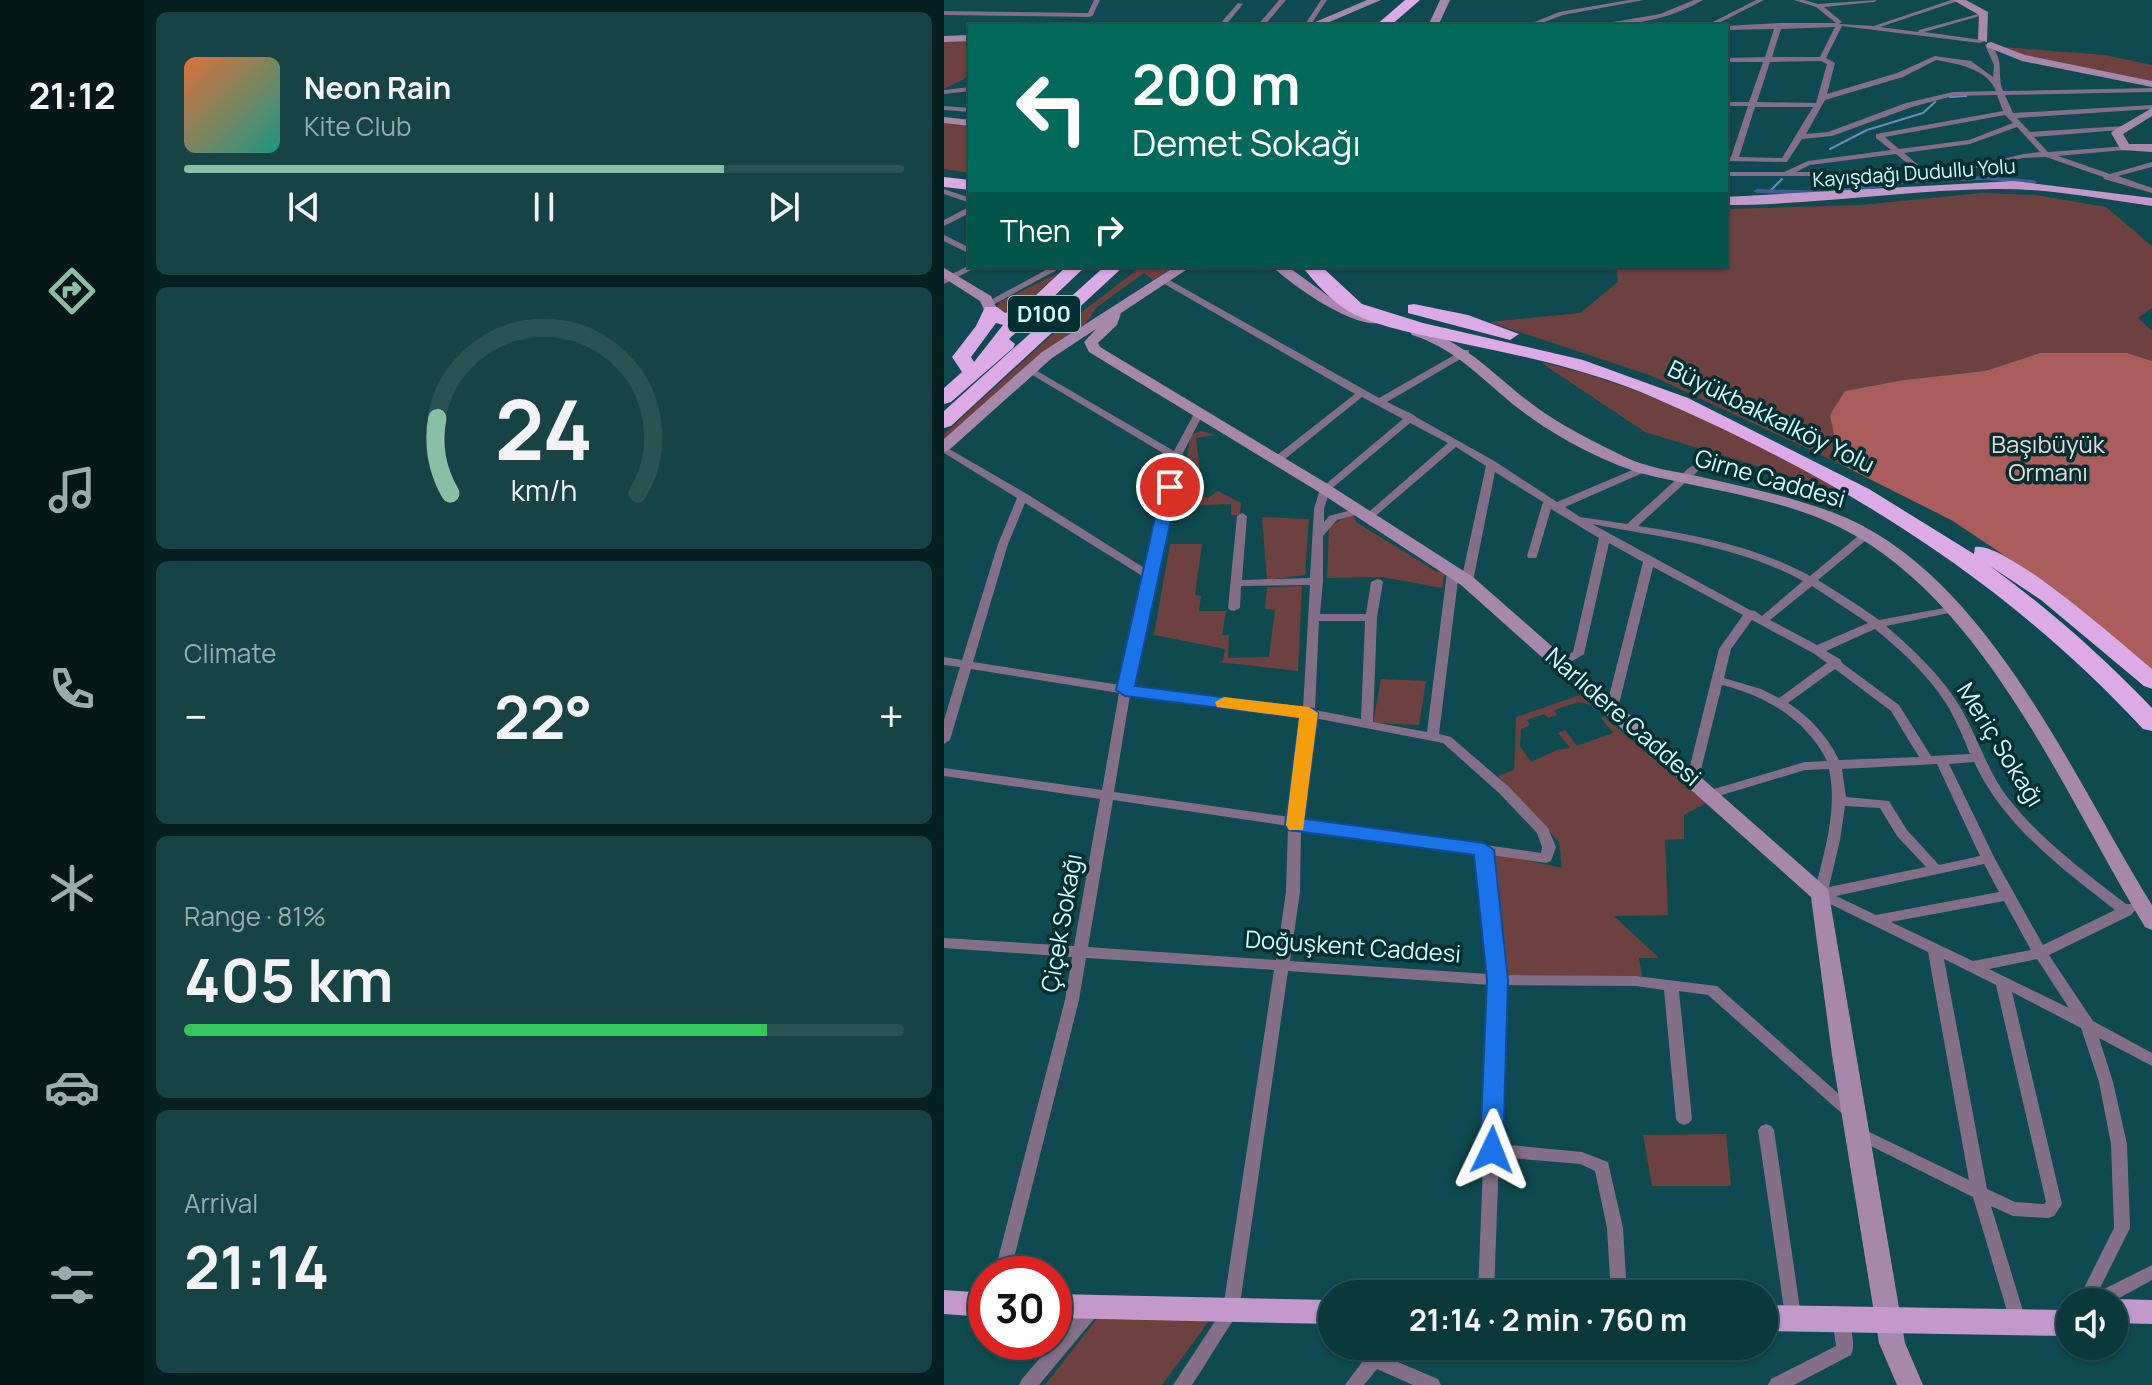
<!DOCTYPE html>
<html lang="en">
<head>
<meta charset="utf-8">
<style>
  body { margin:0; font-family:Manrope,sans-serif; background:#184346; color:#f1f3f6; height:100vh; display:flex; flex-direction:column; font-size:30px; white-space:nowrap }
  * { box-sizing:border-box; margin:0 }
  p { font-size:26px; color:#99acaf }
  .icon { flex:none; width:44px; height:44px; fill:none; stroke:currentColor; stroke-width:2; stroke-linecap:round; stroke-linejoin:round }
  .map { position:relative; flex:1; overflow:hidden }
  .details { display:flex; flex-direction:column; gap:12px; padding:12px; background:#061f20; width:800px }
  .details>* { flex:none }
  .banner { position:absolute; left:24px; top:24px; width:760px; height:244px; border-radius:0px; box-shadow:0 2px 6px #0004,0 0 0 2px #2a5255; background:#00695c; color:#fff; overflow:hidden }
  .buttons { position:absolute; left:1112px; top:1288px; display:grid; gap:16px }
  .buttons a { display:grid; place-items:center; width:72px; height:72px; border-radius:50%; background:#0a383b; box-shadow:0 2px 6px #0004,0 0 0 2px #2a5255; font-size:40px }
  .speed { position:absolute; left:24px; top:1256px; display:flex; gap:16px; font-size:40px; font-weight:700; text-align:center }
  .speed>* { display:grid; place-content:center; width:104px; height:104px; border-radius:50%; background:#0a383b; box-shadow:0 2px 6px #0004,0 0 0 2px #2a5255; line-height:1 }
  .speed .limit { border:12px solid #d22; background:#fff; color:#111 }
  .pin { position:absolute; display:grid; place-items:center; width:68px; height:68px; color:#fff; margin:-34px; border:4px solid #fff; border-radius:50%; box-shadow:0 2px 8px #0007 }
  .me { position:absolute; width:88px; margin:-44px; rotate:2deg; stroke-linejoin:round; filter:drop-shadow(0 0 6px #0008) }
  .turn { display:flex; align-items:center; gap:28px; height:168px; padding:0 32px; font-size:36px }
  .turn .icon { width:104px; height:104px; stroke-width:2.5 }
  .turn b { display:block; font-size:56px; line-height:68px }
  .then { display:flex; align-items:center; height:76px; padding:0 32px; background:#0003; gap:16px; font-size:30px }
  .big { font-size:60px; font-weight:700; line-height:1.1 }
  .details .card { flex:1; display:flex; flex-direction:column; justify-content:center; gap:12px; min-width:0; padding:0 28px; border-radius:12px; background:#184346 }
  .details .dial { align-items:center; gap:0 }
  .dial svg { height:208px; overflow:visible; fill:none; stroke:#2a5255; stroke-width:7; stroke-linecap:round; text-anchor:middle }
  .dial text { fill:#f1f3f6; stroke:none }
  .song { display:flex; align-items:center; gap:24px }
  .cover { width:96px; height:96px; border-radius:12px; background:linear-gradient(135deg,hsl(20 70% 55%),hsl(170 70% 35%)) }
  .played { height:8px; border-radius:4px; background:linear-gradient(90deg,#8abfa5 75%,#2a5255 75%) }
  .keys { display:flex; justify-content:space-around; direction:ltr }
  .heat { display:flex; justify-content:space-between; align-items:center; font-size:44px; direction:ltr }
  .charge { height:12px; border-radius:6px; background:linear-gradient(90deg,#34c759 81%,#2a5255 0) }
  .trip { position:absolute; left:374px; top:1280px; width:460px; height:80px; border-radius:40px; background:#0a383b; box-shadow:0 2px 6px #0004,0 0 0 2px #2a5255; font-weight:700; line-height:80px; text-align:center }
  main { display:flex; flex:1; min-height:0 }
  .dock { display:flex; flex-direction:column; width:144px; justify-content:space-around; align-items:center; background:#041618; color:#99acaf }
  .dock .icon { width:56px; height:56px }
  .dock .on { color:#8abfa5 }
  .dock b { font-size:36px; color:#f1f3f6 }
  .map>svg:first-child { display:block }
  .green { fill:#6d4140 }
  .forest { fill:#aa5d5b }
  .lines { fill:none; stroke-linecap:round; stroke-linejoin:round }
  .stream { stroke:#6b8cb7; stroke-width:2 }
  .canal { fill:#3e5d98; fill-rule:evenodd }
  .street { fill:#836f87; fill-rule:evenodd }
  .secondary { fill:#a887ad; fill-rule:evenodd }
  .primary { fill:#c399ca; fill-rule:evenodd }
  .highway { fill:#dcaae4; fill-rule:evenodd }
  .route { fill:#1a73e8; stroke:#114b97; stroke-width:2 }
  .slow { fill:#f59e0b }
  .labels { text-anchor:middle; stroke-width:7; stroke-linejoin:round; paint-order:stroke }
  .far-street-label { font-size:20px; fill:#d5fbfe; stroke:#002f32 }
  .shield { fill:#002f32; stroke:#95bec1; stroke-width:2 }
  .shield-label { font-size:22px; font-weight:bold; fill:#d5fbfe }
  .street-label { font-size:24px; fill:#d5fbfe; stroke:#002f32 }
  .park-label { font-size:24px; fill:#efd7d6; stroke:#002f32 }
</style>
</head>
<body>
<main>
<nav class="dock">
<b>21:12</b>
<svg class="icon on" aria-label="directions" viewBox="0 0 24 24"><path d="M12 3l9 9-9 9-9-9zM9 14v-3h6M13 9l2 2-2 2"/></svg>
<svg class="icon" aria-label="music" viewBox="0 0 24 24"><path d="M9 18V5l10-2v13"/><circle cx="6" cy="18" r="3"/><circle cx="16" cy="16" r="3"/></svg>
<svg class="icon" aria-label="phone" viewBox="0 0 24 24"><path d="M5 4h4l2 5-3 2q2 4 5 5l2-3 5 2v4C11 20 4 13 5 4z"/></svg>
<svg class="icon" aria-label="climate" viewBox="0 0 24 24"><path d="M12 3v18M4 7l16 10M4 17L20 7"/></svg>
<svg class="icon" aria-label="car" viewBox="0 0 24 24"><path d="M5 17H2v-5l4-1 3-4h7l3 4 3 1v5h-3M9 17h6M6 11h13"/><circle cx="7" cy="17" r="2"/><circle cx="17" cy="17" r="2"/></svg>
<svg class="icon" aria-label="filters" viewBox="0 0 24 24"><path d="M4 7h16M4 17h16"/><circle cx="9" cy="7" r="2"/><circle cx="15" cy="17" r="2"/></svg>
</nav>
<section class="details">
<div class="card">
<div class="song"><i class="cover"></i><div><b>Neon Rain</b><p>Kite Club</p></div></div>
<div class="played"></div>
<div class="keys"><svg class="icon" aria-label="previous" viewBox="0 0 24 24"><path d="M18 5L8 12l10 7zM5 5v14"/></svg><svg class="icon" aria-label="pause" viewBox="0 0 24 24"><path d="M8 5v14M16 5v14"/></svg><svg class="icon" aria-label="next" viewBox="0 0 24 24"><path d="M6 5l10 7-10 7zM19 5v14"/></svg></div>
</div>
<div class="card dial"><svg viewBox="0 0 100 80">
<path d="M14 69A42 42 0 1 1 86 69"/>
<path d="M14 69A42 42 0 0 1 9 40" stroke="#8abfa5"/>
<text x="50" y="56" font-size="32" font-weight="700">24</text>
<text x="50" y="72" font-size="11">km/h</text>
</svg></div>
<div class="card"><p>Climate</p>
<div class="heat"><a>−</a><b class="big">22°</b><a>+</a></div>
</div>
<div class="card"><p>Range · 81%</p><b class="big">405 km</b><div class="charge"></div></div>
<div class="card"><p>Arrival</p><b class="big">21:14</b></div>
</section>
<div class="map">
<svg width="1208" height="1385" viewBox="0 0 1208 1385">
  <rect width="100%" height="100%" fill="#0e4a4f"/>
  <g class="green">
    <polygon points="26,39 26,76 0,89 0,40"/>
    <polygon points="1060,47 1161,55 1208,65 1208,81 1091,60"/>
    <polygon points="0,122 26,124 26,173 0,169"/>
    <polygon points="1038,193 1092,195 1162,207 1208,246 1208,308 1194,318 1208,331 1208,361 1183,353 1096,353 1041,371 961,380 887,415 896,464 708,376 545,322 636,313 674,282 672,266 782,266 782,209 916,205"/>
    <polygon points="198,266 231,266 209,280 200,273 152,308 142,323 101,352 0,440 0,434 109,334"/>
    <polygon points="116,272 70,314 61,316 52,309 56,302"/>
    <path d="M596,362C702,385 793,436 891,482L892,490L701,432Z"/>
    <polygon points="257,431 272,435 252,438 259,496 264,498 274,491 297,503 296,515 287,515 287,504 249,506 248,513 232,513 247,435"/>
    <polygon points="402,516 410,516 412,522 493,572 501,571 498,588 438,577 383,578 385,528"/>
    <polygon points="318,517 365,519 361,575 323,580"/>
    <polygon points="226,544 258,544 251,595 257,596 255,611 282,611 278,635 285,635 284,658 325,657 331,610 321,609 323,587 358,586 354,671 274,662 279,660 281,649 210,635"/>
    <polygon points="437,679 482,681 475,725 429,723"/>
    <polygon points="636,695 647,705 635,702 610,710 613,715 604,718 600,714 583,720 586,725 577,729 576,746 587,762 613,750 626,748 614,733 621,730 633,746 669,733 657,718 659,716 762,803 740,815 740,839 721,840 724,915 670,916 715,958 695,958 698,976 554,980 539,851 618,868 615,842 554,776 570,770 572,717"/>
    <polygon points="782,1134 787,1186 708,1186 699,1135"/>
    <polygon points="155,1316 268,1317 218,1385 101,1385"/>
  </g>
  <polygon class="forest" points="1096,353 1183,353 1208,361 1208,674 1088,574 1009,521 896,464 886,415 901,391 960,380 1041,371"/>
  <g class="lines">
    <g class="stream">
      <polyline points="1006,97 1022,96"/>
      <polyline points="886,149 923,130 979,113 991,102"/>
      <polyline points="827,190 838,179"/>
    </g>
    <polygon class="canal" points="1041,176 1089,180 1093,182 1089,184 1041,180 965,183 883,195 813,193 809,191 813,189 883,191 965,179"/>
    <g class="street">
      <polygon points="150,0 156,0 149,15 146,17 0,15 0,11 144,13"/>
      <polygon points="335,0 342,0 320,26 313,26"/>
      <polygon points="377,0 383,0 366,26 360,26"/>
      <polygon points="685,0 700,0 619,15 590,26 581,26 615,12"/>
      <path d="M750,0H759C726,20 684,26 646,26L716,14Z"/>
      <polygon points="812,0 820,0 769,26 761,26"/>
      <path d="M850,0H860L874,4L933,0L930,2L880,7L897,21L898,22L895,24L930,26L1007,0H1017L936,27L974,32L975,30L1038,13L1043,14L980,32L1038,40L1040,41L1036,43L898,26L882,58L891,63L883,94L953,73L991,56L1027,61L1049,77L1050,65L1041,45L1045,43C1062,61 1052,72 1059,91L1208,88V92L1061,95L1069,113L1208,105V109L1073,118L1086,132L1179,126V130H1176L1090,137L1104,152L1184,146L1185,148L1181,150L1114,156L1166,174L1208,162V167L1174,176L1208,188V193L1160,179L1159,177L1102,157L1079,158L1043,167L947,176H782V172H840L864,161L947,150L932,138V134L1059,111L1053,95L1009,96L968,107L888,136L858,139L843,162L782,161V157H787L804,106H782V102H805L819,62H782V58L821,57L830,29L782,30V26L835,23H892L872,7ZM891,27L876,57H828L837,29ZM992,60C1013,64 1043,68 1052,91L1009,92L962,103L884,132L862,134L881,100L959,77ZM877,61L883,64L872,103L813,102L826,62ZM811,107H869L838,158L795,157ZM1061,115L1069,123L1025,140L955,149L941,137ZM1073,127L1096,152L1079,154L1043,163L979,169L960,153L1026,144ZM952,154L970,169L947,172H852L866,165Z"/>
      <polygon points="294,3 299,4 281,26 274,26"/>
      <polygon points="26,87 26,91 0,94 0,90"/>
      <polygon points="0,106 26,108 26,112 0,110"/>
      <polygon points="0,189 26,198 26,203 0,194"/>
      <polygon points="23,208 26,208 26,213 0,226 0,220"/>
      <polygon points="0,235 26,248 26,254 0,241"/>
      <polygon points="26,265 35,266 0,284 0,278"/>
      <polygon points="109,266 120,266 49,305 46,306 41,303"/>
      <path d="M220,277L435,398L519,350H525V354L443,402L470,415L472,417L552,462L613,502L693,468H701L702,470L701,472L621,507L636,517L683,524L746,467L771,455L775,456V460L754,471L694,526C753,535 813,547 866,576L919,532H927L928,534L927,536L874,580L915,606L935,620L1011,606L1015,607L1017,609L1015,611L942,626C971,651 1000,678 1019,712C1035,741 1044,772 1064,798C1097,840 1141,872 1182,904H1191L1193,908L1187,915L1105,955L1149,1021L1208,1053V1066L1155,1038L1169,1082L1183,1144L1186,1228L1154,1292L1208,1265V1280L1168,1302H1133L1170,1228L1167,1144L1155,1082L1137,1028L1068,992L1118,1204L1110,1216L1104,1218L1069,1216L1047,1206L1079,1311L1077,1316L1071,1318L1065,1316L1063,1311L1029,1197L909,1137L906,1133L909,1129L914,1127L919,1129L1025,1180L984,952L872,897L870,894C880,852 894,811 885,769L861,770L768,798L762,794L763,791L861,762L883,761C862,719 822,696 778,685L755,778L749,782L743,778L775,649L799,615L709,567L674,708L668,712L664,711L662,708L699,562L665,543L640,654L622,665H614L612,662L629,652L655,538L607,509L593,556L592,558H584L583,556L599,502L551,472L529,581L527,583H519L517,581L542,466L512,447L428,519L424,520L419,517L504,443L466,423L386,490L380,509V522L385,516L415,508L420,511L419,513L393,520L379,536V581L376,614H422L427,582L433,579L437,580L439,582L433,617L429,722L483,732L503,572L509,569L515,572L495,734L507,737L565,787L604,828L612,847L607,861L602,863L547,855L560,975L692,976L773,986L913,1110L916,1114L913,1118L908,1120L903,1118L764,995L735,991L748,1119L745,1123L740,1125L735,1123L732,1119L720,990L692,986L560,985L555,1144L638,1152L664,1162L679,1228L683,1294H667L663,1228L651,1171L636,1164L555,1157L550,1294H534L546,985L344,971L295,1311L248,1385H229L279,1309L330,970L142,958L135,1000L66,1274H50L121,1000L128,957L0,948V938L130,946L156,799L0,776V768L158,790L175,693L27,669L6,740L0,744V720L16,667L0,665V657L18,660L54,544L73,498L0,453V446L83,494L202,569L227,458L80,370L82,368H88L230,451L251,412H257L259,414L237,457L212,575L214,577L211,580L188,687L359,708L366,585L297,586L296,608L290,611L286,610L284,608L293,516L298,513L303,516L298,580L366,578L370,509L376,489L459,419L418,397L336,463H328V459L411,394L217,282V278ZM81,503L200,577L176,685L29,662L64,544ZM648,524C720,538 793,545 859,581L818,616L811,611L806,610ZM868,586L924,623L873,645L826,620ZM808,620L869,653L883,663L835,698L817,689L780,678L787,649ZM375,621H421L417,719L371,710ZM931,629C958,651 987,678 1005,708C1013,723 1020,739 1026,754L987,756L955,705L898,663L896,659L882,651ZM891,669L947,711L975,757L895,760C883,736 867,718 844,703ZM186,695L359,716L346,817L170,792ZM370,718L499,743L555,793L593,833L598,847L597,853L358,819ZM1030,762C1060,826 1117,868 1171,910L1099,945L1051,859L1005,764ZM993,764L1036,856L995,865L963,830L945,801L902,797L898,769ZM169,800L344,826L342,892L332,960L144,947ZM901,806L936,808L953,836L982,867L885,887L896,840ZM357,828L534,853L545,974L346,961L356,892ZM1040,864L1055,892L932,915L892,896ZM1060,901L1087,950L1029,961L947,922ZM1000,959L1052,985L1102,1202L1100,1204L1071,1202L1043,1189ZM1093,959L1125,1008L1045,969Z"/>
      <polygon points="822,1124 827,1126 830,1130 856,1309 854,1314 848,1316 842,1314 840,1309 814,1130 817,1126"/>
      <polygon points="149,1301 155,1303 157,1308 155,1313 95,1385 75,1385 78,1379 143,1303"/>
      <path d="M896,1311L902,1314C907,1324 912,1345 907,1355L850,1385H824L827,1379L892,1346L888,1319L890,1314Z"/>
      <polygon points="430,1346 448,1346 442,1357 494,1379 497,1385 469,1385 433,1369 420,1385 401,1385"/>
    </g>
    <g class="secondary">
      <polygon points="423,0 437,0 376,26 362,26"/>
      <polygon points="496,0 506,0 494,26 484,26"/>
      <polygon points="1009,0 1022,0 1044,12 1043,42 1034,40 1035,15"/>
      <polygon points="26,35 26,41 0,42 0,36"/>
      <polygon points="1047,42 1081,55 1208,81 1208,87 1078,61 1043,47 1043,43"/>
      <polygon points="1208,108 1208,116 1179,134 1185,144 1208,144 1208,152 1177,150 1167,133 1169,131"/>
      <polygon points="0,117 26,120 26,126 0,123"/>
      <polygon points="232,266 248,266 177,313 173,325 154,343 156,347 387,486 529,577 884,889 961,1343 979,1385 953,1385 935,1343 888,1055 867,897 517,585 375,492 145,352 140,342 152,329 108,358 5,450 0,452 0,439 98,352"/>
      <path d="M328,266H343L387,298L436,320L434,323C408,327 347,285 328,266Z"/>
      <polygon points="0,268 47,296 54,311 52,314 42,314 36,301 0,278"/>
      <path d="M473,328C522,341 549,375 588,404C617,426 651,442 683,458C705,468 729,471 753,476C804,488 857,498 905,519C1047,584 1129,778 1208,905V930L1201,927C1120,795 1040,598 895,527C834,497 762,490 696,473C655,460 609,435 575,409C539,381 513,349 468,335L466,332Z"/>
    </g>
    <g class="primary">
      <path d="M1070,181L1208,198V206C1156,199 1103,188 1050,189C961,190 872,205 782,205V197Z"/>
      <polygon points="0,1290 42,1293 42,1317 0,1314"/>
      <polygon points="110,1294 388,1300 388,1324 110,1318"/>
      <polygon points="1170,1299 1208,1300 1208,1324 1170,1323 1170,1302 1161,1302"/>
      <polygon points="820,1305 1126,1310 1126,1336 820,1331"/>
    </g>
    <g class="highway">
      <polygon points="461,0 476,0 446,26 431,26"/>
      <polygon points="0,177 26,180 26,190 0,187"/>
      <path d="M123,266H142L65,339L71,344L69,348L7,402L0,404V388L18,372L8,357L32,326L41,307H53L61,313L78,308ZM52,323L59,325L30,362L27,357Z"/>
      <polygon points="161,266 180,266 7,426 0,428 0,411"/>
      <path d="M358,266H377L418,304L479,323L639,360L744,398L925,489L1030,554L1031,547C1061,540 1180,646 1208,669V689L1200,686L1097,600L1046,566C1105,609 1158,656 1208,708V731L1199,729C1061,580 899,480 713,399C650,371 584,357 516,343C481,335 438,329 406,312C388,302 370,282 358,266Z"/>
      <polygon points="470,304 524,315 575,334 566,340 464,313 464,305"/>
    </g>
  </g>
  <polygon class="route" points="226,482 234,487 191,686 371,709 374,713 361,819 540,843 550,850 564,980 559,1150 556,1157 548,1160 539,1157 536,1150 543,980 530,855 344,830 341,825 355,718 181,696 172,690 218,487"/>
  <polygon class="slow" points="280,697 365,707 374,713 359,830 345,830 342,825 355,718 273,707 271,702"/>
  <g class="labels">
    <g class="far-street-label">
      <text transform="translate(970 173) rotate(-4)" y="7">Kayışdağı Dudullu Yolu</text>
    </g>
    <rect class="shield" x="64" y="296" width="72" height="36" rx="6"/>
    <g class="shield-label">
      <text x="100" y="322">D100</text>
    </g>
    <g class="street-label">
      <text transform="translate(827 417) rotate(26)" y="8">Büyükbakkalköy Yolu</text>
      <text transform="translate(826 479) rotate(16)" y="8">Girne Caddesi</text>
      <text transform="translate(679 717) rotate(41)" y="8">Narlıdere Caddesi</text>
      <text transform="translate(1056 745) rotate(58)" y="8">Meriç Sokağı</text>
      <text transform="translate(118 923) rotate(-80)" y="8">Çiçek Sokağı</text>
      <text transform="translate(409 947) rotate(4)" y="8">Doğuşkent Caddesi</text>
    </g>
    <g class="park-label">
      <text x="1104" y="453">Başıbüyük<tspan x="1104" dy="28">Ormanı</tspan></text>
    </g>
  </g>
</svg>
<div class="buttons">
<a><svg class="icon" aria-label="sound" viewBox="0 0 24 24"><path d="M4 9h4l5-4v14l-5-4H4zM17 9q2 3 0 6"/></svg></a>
</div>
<div class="speed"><div class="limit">30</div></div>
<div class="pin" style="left:226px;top:487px;background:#d93025"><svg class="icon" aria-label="arrive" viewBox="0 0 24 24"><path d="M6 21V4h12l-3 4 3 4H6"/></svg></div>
<svg class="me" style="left:548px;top:1150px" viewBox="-20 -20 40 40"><path d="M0-17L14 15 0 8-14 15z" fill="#1a73e8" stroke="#fff" stroke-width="4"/></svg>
<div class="trip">21:14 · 2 min · 760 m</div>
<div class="banner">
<div class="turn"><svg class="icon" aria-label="left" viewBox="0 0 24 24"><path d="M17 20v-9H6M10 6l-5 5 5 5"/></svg><div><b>200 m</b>Demet Sokağı</div></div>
<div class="then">Then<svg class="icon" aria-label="right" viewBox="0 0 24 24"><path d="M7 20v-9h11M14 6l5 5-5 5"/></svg></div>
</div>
</div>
</main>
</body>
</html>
